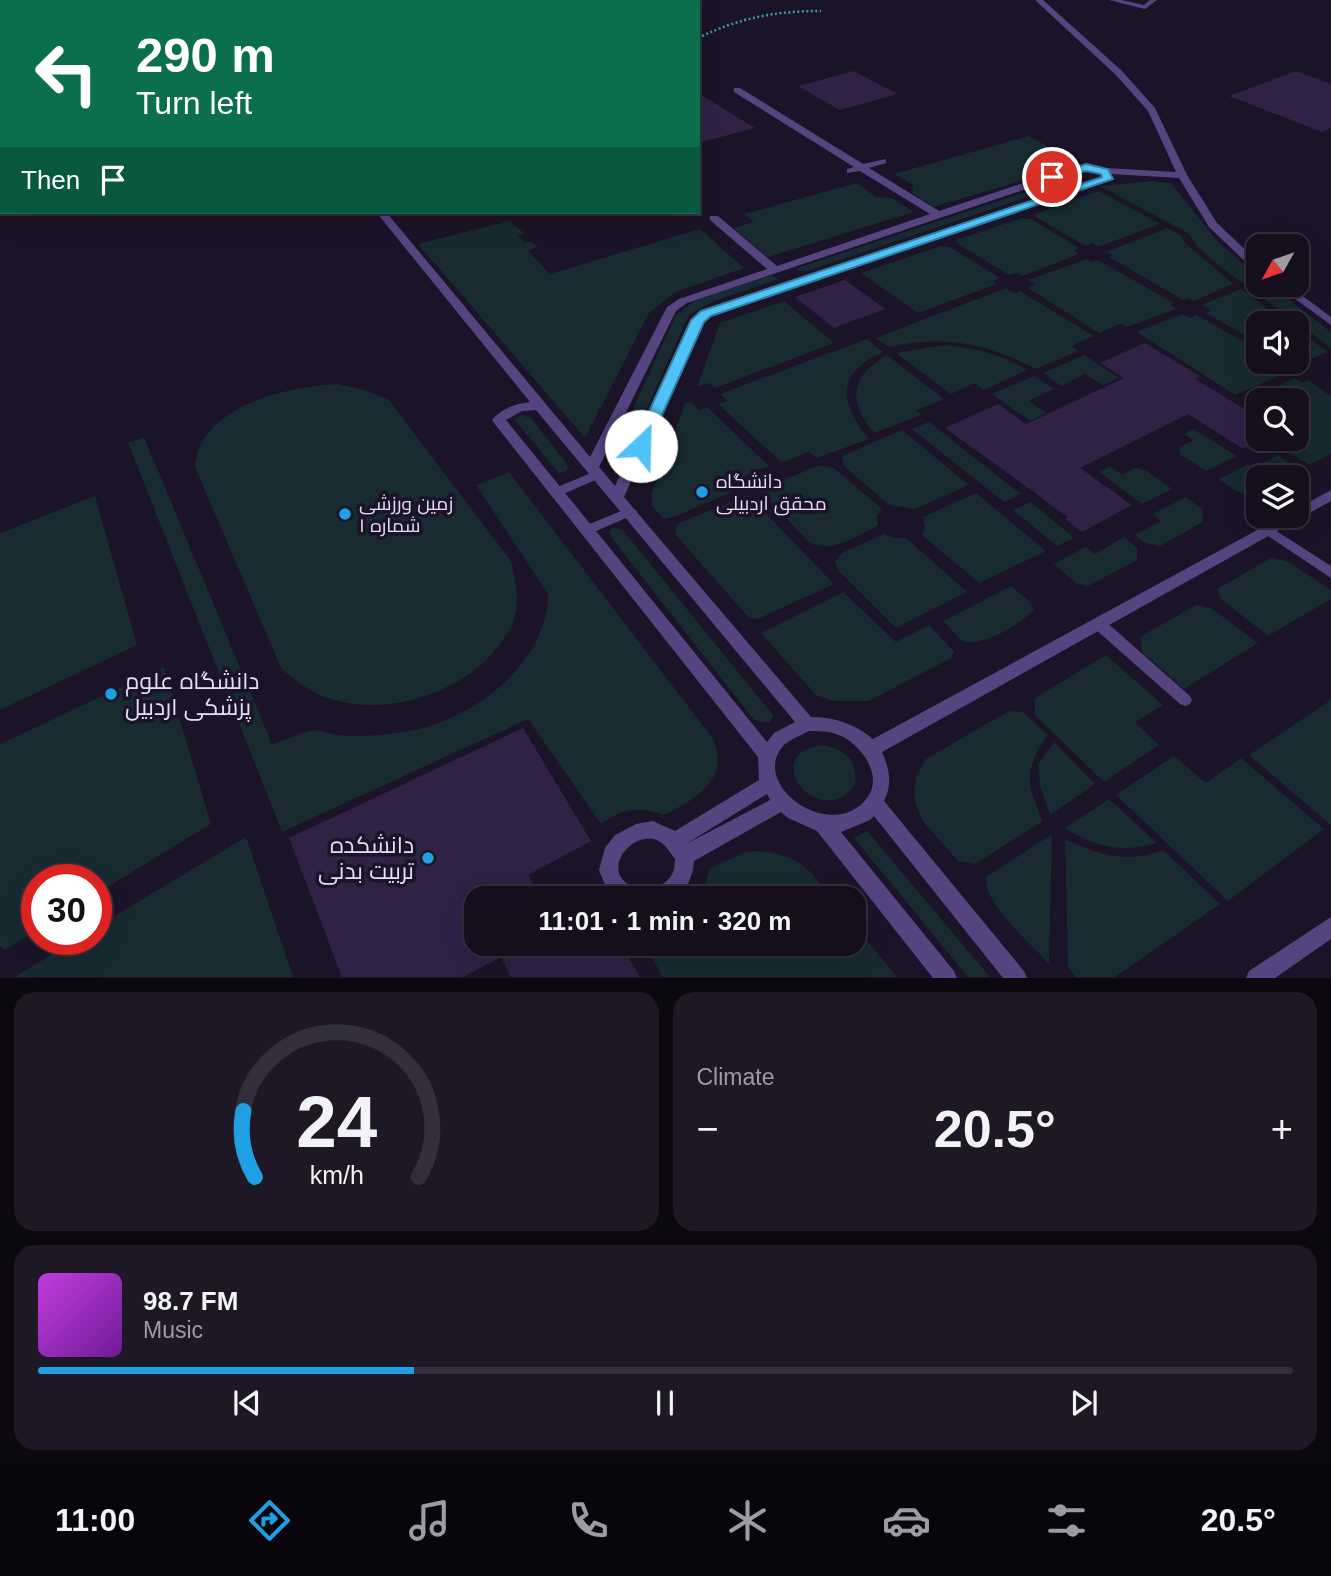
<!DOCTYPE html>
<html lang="en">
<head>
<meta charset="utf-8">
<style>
  body { margin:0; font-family:Arial,Cairo,sans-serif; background:#1d1726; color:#f1f3f6; height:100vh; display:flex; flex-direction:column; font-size:26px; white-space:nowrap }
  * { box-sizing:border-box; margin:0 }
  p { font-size:23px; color:#9d9ca4 }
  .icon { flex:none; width:38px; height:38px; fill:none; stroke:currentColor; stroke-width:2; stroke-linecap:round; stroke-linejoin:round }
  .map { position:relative; height:978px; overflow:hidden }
  .drawer { display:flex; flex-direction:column; gap:14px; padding:14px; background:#0b0810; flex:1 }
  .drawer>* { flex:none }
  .hud { position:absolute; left:0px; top:0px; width:700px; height:214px; box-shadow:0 7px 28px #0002,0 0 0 2px #332e3b; background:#0b6e4f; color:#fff; overflow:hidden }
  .needle { width:46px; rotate:230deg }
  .controls { position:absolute; left:1246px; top:234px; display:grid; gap:14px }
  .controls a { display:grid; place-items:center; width:63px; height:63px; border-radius:14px; background:#140e1d; box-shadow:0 7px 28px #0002,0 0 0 2px #332e3b; font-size:35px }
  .speed { position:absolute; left:21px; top:864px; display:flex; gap:14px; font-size:35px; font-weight:700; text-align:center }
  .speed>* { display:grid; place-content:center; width:91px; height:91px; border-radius:50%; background:#140e1d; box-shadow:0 7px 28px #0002,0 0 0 2px #332e3b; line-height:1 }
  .speed .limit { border:10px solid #d22; background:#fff; color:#111 }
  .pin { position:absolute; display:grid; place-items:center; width:60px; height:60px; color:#fff; margin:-30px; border:4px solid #fff; border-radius:50%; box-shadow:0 2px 7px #0007 }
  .me { position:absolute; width:77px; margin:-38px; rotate:24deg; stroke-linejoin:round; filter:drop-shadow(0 0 5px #0008) }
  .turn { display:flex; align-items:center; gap:24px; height:147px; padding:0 21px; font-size:32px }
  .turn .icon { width:91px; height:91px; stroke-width:2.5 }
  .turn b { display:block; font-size:49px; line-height:60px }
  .then { display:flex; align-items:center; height:66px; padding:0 21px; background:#0003; gap:14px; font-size:26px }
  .big { font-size:52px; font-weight:700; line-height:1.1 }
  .drawer .widget { flex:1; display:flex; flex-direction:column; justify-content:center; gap:10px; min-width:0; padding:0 24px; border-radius:21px; background:#1d1726 }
  .drawer .dial { align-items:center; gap:0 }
  .dial svg { height:182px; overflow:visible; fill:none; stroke:#332e3b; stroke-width:7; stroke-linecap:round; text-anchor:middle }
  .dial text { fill:#f1f3f6; stroke:none }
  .song { display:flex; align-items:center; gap:21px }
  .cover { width:84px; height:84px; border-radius:10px; background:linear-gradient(135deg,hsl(290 70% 55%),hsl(280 70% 35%)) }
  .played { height:7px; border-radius:4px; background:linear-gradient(90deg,#1fa0e4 30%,#332e3b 30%) }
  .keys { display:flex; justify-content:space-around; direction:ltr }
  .heat { display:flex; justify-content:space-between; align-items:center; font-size:38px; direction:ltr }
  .drawer .tiles { flex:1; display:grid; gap:14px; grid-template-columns:1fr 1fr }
  .widget:last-child { grid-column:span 2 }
  .trip { position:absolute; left:464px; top:886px; width:402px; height:70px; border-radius:21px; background:#140e1d; box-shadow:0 7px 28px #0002,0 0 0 2px #332e3b; font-weight:700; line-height:70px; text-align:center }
  .tab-bar { display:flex; height:112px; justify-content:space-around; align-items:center; background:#08060c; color:#9d9ca4 }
  .tab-bar .icon { width:49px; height:49px }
  .tab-bar .current { color:#1fa0e4 }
  .tab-bar b { font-size:32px; color:#f1f3f6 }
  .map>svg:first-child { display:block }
  .green { fill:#172b30 }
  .building { fill:#312145 }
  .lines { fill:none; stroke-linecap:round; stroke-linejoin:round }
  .path { stroke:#3f98ad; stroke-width:2.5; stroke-dasharray:2 2.5; stroke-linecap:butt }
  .service { fill:#554480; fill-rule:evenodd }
  .minor { fill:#554480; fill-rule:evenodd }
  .route { fill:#4fc3f7; stroke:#337fa1; stroke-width:2 }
  .poi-dot { fill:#1fa0e4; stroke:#1b1327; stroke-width:2.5 }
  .labels { text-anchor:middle; stroke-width:7; stroke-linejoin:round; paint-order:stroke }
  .poi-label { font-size:19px; fill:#e7ddfb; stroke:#1b1327; text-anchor:start }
  .near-poi-label { font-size:23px; fill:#e7ddfb; stroke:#1b1327; text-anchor:start }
</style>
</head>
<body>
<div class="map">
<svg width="1331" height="978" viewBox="0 0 1331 978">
  <rect width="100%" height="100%" fill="#1b1327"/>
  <g class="green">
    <polygon points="1029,136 1077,164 934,207 912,193 913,185 894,174"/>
    <polygon points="1077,175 1082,176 1082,179 807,271 799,271 797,268"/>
    <polygon points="1152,181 1171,183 1218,242 1258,277 1258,285 1269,285 1331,332 1331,348 1217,264 1198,247 1188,233 1100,186"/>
    <polygon points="857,183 876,197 892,198 914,212 768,257 733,228 754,222 744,214"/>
    <polygon points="1099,191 1160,224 1098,247 1093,243 1086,246 1037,218 1035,214"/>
    <polygon points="1022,218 1031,219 1079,248 1074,250 1079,254 1022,276 1016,273 1009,275 958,244 956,240"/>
    <polygon points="510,221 525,234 518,236 525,243 530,241 537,247 528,251 550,274 700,229 744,268 676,292 649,313 585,438 418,244"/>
    <polygon points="1167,228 1181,235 1185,243 1233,284 1194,301 1188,298 1183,300 1109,257 1112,255 1106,252"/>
    <polygon points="941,246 950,247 1000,278 993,281 997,284 918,313 861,273"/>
    <polygon points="1087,259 1092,262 1098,260 1174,303 1170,305 1177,309 1127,327 1121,324 1099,333 1028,288 1035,285 1028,280"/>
    <polygon points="772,275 779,279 712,302 689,315 625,457 617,460 611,456 676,315 696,300"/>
    <path d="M1006,288L1014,293L1020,291L1094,336L1071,346L1078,351L1036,369C984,343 947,335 889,347L875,338Z"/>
    <polygon points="1241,289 1289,324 1258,324 1258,343 1206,313 1211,310 1202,305"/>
    <polygon points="784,301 834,343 715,388 709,383 697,387 720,323"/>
    <polygon points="1182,314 1190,318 1197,315 1258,350 1258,362 1283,365 1277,368 1286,373 1235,395 1137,332"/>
    <polygon points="1297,330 1297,329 1328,352 1303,362 1297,358"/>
    <path d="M867,339L883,352C836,373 839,403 869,439L817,458L809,452L782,463L718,404L727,401L720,394Z"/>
    <path d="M944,345C975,348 1001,354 1027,370L984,390L974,383L951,394L896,353Z"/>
    <path d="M887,355L944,399L916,410L921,415L874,433C847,399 850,378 887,355Z"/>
    <polygon points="1084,355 1119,378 1103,385 1085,374 1061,386 1043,373"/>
    <polygon points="1034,376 1054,389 1029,401 1046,413 1030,421 992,394"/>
    <polygon points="1294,378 1302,383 1308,380 1331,396 1331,454 1309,465 1290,453 1312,441 1297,430 1297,401 1258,401 1258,405 1251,400"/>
    <path d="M337,384L364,390L389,400L511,561C516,582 520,599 514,619C513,626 508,632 504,638C471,691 388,719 328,698C311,693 296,680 282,670L195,467C200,405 287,387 337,384Z"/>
    <polygon points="691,402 699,410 707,407 769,466 734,480 741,488 674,517 664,519 652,506 652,493 685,403"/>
    <polygon points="521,415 531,418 567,464 568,469 565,472 558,472 515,420"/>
    <polygon points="929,422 1021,494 1004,502 912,429"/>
    <polygon points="1194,429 1236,456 1206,471 1180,454 1180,447 1194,440 1184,434"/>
    <polygon points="902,430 969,485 915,509 889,505 844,466 842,456"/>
    <path d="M144,437L272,744C283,742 305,731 313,730C321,730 331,734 339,735C361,738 392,734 414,730C477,717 547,662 548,594L476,485L509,472L714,740C715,746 719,755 718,762C716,789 684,805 664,815C638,806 623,808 601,824L528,719L282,832L128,443Z"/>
    <path d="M1278,455L1290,464L1291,474L1283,478H1258V491C1243,499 1232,488 1219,479L1248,464L1254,468Z"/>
    <path d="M820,465L834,468L882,509L877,516L878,526C856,536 832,554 809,542L759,490Z"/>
    <polygon points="1110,466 1122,475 1135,468 1147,471 1172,489 1142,504 1099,472"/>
    <polygon points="976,493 1046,551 979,583 922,535 925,527 923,517"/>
    <polygon points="748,495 834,584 758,619 749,618 675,534 677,524"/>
    <polygon points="95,496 137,645 0,710 0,533"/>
    <polygon points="1186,497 1202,509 1203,522 1160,546 1145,543 1135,535 1161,521 1153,514"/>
    <polygon points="1031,502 1074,538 1057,546 1013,510"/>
    <polygon points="612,528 622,529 773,715 770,723 754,720 608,533"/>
    <polygon points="884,534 895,538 906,538 967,592 896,628 838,570 835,562 842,553"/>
    <polygon points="1124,537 1137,548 1137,560 1088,586 1077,584 1054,564 1086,547 1095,554"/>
    <polygon points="1271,558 1287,561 1331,590 1331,599 1268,636 1221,599 1217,589"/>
    <path d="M1011,586L1030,602L1034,610C1019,625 983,647 962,641L943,621Z"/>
    <polygon points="843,592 896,642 929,625 954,652 951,658 869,701 834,701 816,695 761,633"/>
    <polygon points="1196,605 1211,608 1258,643 1184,689 1142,652 1140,637"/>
    <polygon points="1106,655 1163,705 1135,722 1159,745 1104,782 1035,715 1035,698"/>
    <polygon points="164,667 211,824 96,894 96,880 37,880 37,930 5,950 0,946 0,744"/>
    <polygon points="1331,700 1331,825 1249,755"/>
    <path d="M1009,711L1023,712L1048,735C1023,768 1027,786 1043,821L975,864L958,861L922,820L914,799L916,776L926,759Z"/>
    <polygon points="1054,742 1095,784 1050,815 1040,786 1038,765"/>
    <path d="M823,745C844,749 859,761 855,784C820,835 755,752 823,745Z"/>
    <polygon points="1174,756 1206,783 1241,758 1324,829 1228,901 1116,795"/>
    <path d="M1109,799L1157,843C1122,853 1096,848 1065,828Z"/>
    <polygon points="867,831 990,977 968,977 854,838"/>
    <path d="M1052,834L1049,964C1031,944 983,903 986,877Z"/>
    <polygon points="246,837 293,977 15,977 75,940 96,940 96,927"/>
    <path d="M1065,839C1098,855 1127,864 1163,850L1220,904L1115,977H1076L1068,967Z"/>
    <path d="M760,851C801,856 808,868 832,898H703L709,869L745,852Z"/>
    <polygon points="854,925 897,977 663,977 643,943 854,943"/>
  </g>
  <g class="building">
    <polygon points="854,71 898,94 840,110 798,86"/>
    <polygon points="1296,71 1331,84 1331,128 1322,132 1229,96"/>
    <polygon points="698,93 755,128 698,143"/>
    <polygon points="845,280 885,309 834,328 795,297"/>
    <polygon points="1145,343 1200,376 1195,379 1258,417 1258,441 1243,449 1188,414 1080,468 1132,505 1082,532 1065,519 1068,517 945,428 998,404 1026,424 1124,378 1100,363"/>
    <polygon points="523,728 591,841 528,875 541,898 476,898 476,943 565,943 573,958 599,943 620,943 640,977 511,977 501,957 463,977 342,977 289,838"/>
  </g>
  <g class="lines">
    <path class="path" d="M698,38C739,18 775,11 821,11"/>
    <g class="service">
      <polygon points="1109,0 1121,0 1144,5 1150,0 1157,0 1145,9"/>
      <polygon points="598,470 604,474 602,477 561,495 557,496 551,492 553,489"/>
      <polygon points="631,507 637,511 635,514 592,533 582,533 581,530 582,527"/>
      <polygon points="1270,527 1331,566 1331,578 1265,534 1264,531 1265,528"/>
      <polygon points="1099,619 1104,620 1190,696 1192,700 1190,704 1185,706 1180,704 1094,628 1092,624 1094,620"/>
    </g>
    <g class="minor">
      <path d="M1035,0H1043L1122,71L1155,108L1187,175L1217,223L1258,262V271L1254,270L1209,227L1179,178L1112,174L1110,181L710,315L703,322L624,497L811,717C835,717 855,724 873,739L1283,516H1297V509L1331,490V501L882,752C889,769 893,783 884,801L1024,971L1027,978H1003L874,816L870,820L841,832L954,971L957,978H933L817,831L788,818L781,812L694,861C693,875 688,887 678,898H651C659,880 675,885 675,859C669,851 664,842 654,839C636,835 614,855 619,873C623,885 637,887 642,898H616L608,892L599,870L605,848L615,835L636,824L653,821L675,831L759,780L758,757L494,423L492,420C502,408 515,404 530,402L376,212H386L590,457L667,307L679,299L767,269L710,220V216H718L777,266L930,214L860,171L847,173V169L854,167L734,92V88H740L863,164L886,159V163L869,168L939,211L1075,166L1093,165L1105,168L1176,172L1148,111L1116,75ZM1080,171H1095L1103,176L702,311L692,320L615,486L599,467L676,311L687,303ZM536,410L795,722L774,733L767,742L506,420L522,411ZM809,731C818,731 828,731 836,734C859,741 885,775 867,798C831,845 746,783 785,744C791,739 802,735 809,731ZM767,794L770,800L686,844Z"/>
      <polygon points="1276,285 1288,285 1331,317 1331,325"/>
      <polygon points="1331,917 1331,939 1275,978 1246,978 1249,971"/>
    </g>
  </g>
  <polygon class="route" points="1086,164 1108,169 1113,179 711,316 704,322 648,446 641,451 633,446 691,320 701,311 1102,177 1101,174 1086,171 1052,180 1046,177"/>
  <g class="poi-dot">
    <circle cx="702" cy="492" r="7"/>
    <circle cx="345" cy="514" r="7"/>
    <circle cx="111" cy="694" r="7"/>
    <circle cx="428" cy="858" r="7"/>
  </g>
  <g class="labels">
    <g class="poi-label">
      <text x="716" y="488">دانشگاه<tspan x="716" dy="22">محقق اردبیلی</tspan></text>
      <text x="359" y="510">زمین ورزشی<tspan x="359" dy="22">شماره ۱</tspan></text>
    </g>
    <g class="near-poi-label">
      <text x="125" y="689">دانشگاه علوم<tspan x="125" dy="26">پزشکی اردبیل</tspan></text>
      <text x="414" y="853" text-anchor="end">دانشکده<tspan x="414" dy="26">تربیت بدنی</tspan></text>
    </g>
  </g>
</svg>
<div class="controls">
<a><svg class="needle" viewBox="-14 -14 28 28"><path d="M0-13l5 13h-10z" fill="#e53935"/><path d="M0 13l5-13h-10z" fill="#9d9ca4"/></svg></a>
<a><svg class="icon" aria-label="sound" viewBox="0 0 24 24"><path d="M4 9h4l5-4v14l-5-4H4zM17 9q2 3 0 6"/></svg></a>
<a><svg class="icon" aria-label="search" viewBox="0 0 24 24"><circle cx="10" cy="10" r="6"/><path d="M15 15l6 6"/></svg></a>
<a><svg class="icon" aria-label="layers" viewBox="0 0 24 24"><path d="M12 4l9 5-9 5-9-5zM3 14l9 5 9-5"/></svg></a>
</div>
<div class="speed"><div class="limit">30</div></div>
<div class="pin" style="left:1052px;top:177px;background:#d93025"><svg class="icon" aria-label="arrive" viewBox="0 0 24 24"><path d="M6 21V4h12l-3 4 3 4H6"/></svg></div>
<svg class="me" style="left:641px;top:446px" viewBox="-20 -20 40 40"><circle r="19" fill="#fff"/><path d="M0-13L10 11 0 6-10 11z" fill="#4fc3f7"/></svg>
<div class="trip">11:01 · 1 min · 320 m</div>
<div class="hud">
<div class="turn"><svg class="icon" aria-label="left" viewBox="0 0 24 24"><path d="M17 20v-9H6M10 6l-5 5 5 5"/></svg><div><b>290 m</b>Turn left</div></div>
<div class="then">Then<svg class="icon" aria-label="arrive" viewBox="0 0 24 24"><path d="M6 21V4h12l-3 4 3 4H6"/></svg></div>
</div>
</div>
<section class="drawer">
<div class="tiles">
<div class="widget dial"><svg viewBox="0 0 100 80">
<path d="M14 69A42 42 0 1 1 86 69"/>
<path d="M14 69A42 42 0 0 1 9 40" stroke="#1fa0e4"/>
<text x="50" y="56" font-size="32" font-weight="700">24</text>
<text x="50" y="72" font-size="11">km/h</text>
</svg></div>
<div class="widget"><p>Climate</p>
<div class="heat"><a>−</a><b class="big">20.5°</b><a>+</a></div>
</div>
<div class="widget">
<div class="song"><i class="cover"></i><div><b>98.7 FM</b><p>Music</p></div></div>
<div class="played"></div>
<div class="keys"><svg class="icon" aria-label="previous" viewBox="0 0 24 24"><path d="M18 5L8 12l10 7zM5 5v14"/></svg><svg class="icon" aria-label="pause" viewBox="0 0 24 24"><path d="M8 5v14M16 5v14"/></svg><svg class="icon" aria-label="next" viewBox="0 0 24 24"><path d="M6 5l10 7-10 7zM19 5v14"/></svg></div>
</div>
</div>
</section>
<nav class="tab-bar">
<b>11:00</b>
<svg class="icon current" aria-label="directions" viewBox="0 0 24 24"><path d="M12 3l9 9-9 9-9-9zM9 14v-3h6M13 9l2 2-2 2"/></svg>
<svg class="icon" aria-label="music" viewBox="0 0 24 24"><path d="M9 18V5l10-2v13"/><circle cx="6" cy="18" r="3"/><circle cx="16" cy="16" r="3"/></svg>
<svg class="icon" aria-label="phone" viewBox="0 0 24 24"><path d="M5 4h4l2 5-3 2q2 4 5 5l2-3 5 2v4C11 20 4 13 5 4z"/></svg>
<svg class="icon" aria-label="climate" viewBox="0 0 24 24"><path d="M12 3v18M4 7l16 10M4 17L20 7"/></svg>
<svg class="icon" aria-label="car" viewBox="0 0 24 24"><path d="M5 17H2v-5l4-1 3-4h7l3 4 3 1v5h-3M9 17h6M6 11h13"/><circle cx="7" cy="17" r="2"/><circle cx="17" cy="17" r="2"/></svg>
<svg class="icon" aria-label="filters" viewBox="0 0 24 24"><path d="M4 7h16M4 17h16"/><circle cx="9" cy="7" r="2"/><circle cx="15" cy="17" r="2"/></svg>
<b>20.5°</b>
</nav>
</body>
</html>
